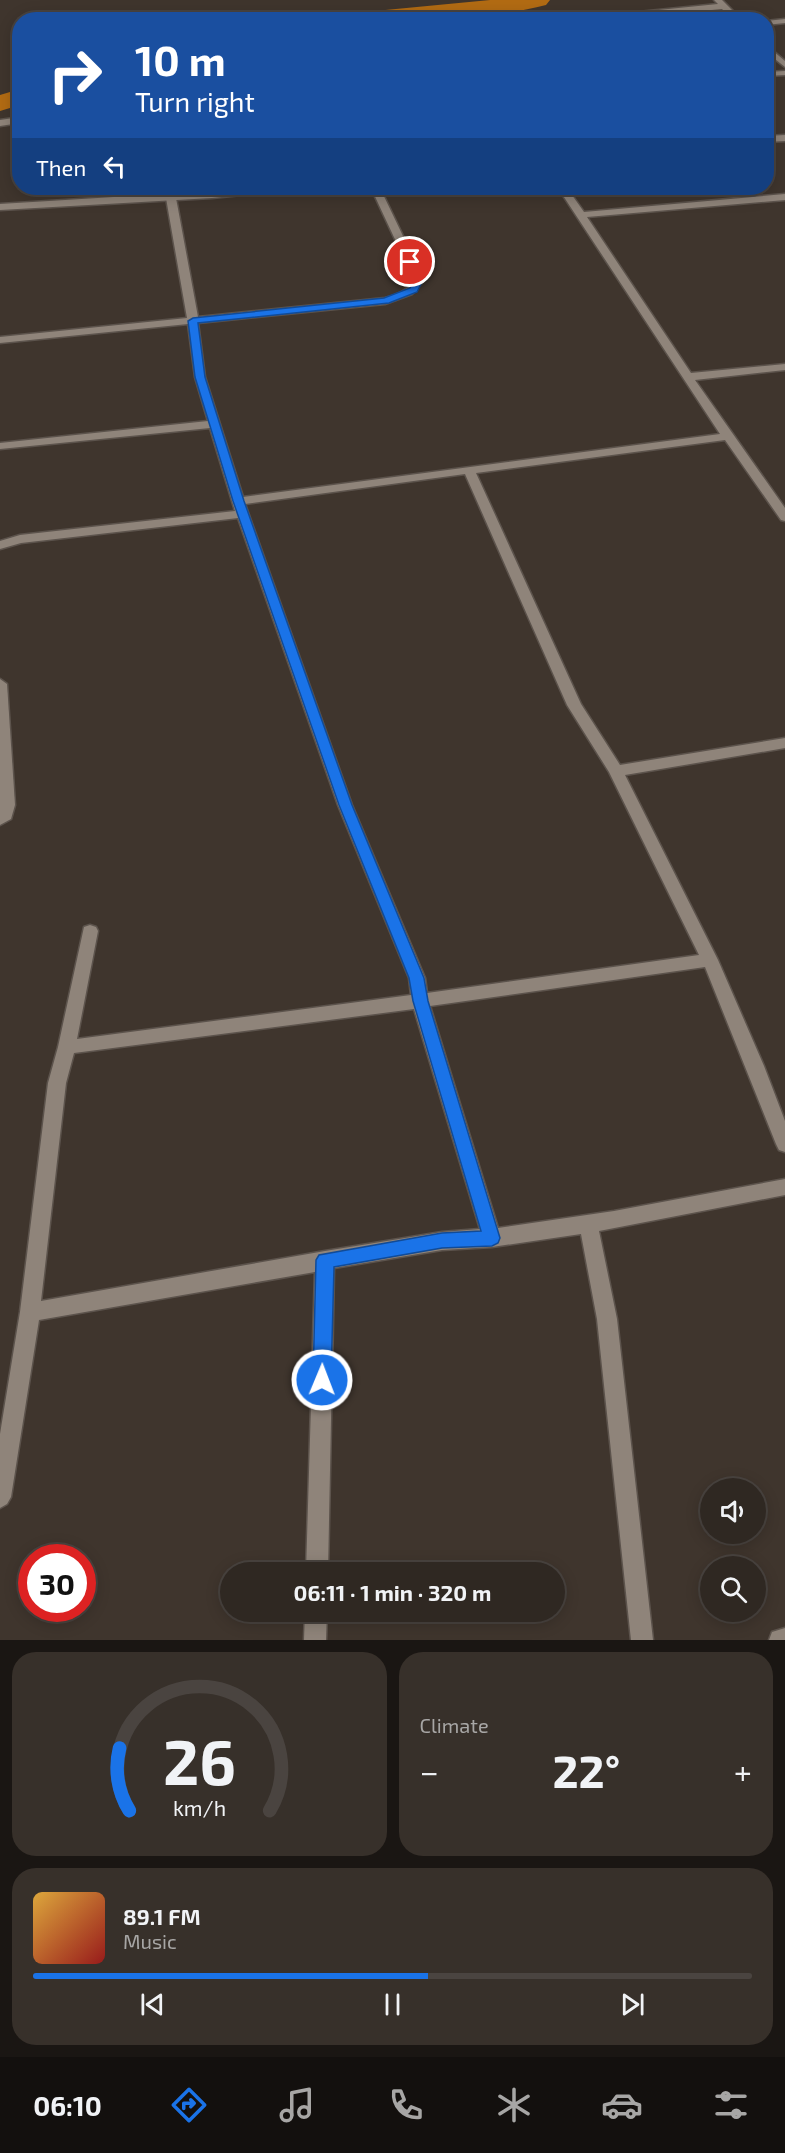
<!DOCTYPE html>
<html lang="en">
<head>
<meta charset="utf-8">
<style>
  body { margin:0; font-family:"Exo 2",sans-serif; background:#37302a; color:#f1f3f6; height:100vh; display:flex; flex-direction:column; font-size:22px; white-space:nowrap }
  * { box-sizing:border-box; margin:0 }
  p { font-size:20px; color:#a7a6a5 }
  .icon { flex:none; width:33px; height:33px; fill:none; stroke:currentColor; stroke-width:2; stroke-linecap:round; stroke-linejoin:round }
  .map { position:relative; height:1640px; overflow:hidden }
  .drawer { display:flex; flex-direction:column; gap:12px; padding:12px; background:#1a1613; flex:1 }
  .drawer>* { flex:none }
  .banner { position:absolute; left:12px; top:12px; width:762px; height:183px; border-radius:24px; box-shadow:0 3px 15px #0003,0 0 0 2px #4a4440; background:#1a4fa0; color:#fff; overflow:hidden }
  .controls { position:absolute; left:700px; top:1478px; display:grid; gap:12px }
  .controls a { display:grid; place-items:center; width:66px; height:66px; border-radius:50%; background:#2f2822; box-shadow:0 3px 15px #0003,0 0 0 2px #4a4440; font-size:30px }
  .speed { position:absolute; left:18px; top:1544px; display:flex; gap:12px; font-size:30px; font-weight:700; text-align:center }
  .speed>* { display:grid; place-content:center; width:78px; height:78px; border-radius:50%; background:#2f2822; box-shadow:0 3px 15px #0003,0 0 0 2px #4a4440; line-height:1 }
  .speed .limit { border:9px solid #d22; background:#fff; color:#111 }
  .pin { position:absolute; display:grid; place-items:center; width:51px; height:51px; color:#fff; margin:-26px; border:3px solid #fff; border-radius:50%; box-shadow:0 2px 6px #0007 }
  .me { position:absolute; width:66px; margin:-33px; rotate:1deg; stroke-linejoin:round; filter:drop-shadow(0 0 4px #0008) }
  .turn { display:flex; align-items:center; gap:21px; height:126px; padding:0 24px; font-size:27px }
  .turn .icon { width:78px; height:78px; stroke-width:2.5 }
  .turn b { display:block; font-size:42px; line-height:51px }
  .then { display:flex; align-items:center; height:57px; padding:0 24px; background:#0003; gap:12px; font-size:22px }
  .big { font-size:45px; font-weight:700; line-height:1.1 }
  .drawer .card { flex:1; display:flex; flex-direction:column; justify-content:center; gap:9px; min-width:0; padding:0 21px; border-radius:24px; background:#37302a }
  .drawer .dial { align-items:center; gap:0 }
  .dial svg { height:156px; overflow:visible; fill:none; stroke:#4a4440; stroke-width:7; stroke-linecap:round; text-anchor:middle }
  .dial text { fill:#f1f3f6; stroke:none }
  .song { display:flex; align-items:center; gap:18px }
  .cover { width:72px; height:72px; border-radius:9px; background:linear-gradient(135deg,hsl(40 70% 55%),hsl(0 70% 35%)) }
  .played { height:6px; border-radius:3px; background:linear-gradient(90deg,#1a73e8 55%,#4a4440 55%) }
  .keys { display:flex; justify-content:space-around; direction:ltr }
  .heat { display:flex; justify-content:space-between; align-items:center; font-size:33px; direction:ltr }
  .drawer .tiles { flex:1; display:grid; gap:12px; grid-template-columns:1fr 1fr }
  .card:last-child { grid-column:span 2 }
  .trip { position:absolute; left:220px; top:1562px; width:345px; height:60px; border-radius:30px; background:#2f2822; box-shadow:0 3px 15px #0003,0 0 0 2px #4a4440; font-weight:700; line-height:60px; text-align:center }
  .dock { display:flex; height:96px; justify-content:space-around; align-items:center; background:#13100e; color:#a7a6a5 }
  .dock .icon { width:42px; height:42px }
  .dock .current { color:#1a73e8 }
  .dock b { font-size:27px; color:#f1f3f6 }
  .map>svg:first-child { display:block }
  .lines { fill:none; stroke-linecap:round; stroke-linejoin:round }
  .canal { fill:#b26b13; fill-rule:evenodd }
  .minor-casing { stroke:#5c534c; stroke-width:3 }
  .tertiary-casing { stroke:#5c534c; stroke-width:3 }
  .minor { fill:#8f847a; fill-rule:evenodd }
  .tertiary { fill:#8f847a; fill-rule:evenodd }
  .route { fill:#1a73e8; stroke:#114b97; stroke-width:1.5 }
</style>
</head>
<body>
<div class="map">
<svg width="785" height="1640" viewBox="0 0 785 1640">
  <rect width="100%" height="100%" fill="#3f352d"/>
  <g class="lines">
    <g class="canal">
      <path d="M490,0H550L546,5C480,22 410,20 342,20L346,15L354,13Z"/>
      <polygon points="20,89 20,105 0,111 0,95"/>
    </g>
    <g class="minor-casing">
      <g id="minor">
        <polygon points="714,0 722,0 742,20 733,20 722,9 607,20 595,18 599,16 718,4"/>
        <polygon points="785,19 785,23 766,25 766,21"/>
        <polygon points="766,45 785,61 785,67 766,52"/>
        <polygon points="785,71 785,75 766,76 766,72"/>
        <polygon points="20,117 20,123 0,126 0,120"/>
        <path d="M371,188H380L424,280L412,294L385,304L198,323L205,377L243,497L720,434L558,188H567L584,212L785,194V200L587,217L691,373L785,364V370L695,380L785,508V521L781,520L725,440L476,473L581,704L620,765L785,738V748L625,775L718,960L764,1066L785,1121V1152L779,1150L776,1144L705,967L430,1006L498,1228L614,1211L785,1179V1195L599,1231L617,1319L653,1640H631L597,1319L581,1234L492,1247L442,1250L334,1268L328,1572H306L315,1272L39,1320L11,1497L7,1504L0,1508V1434L20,1312L48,1083L58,1047L84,927L90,925L96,927L98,931L77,1039L411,995L409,978L338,805L238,518L21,543L0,549V541L20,535L235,511L210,428L0,449V443L208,421L195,377L188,324L0,343V337L187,318L166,198L171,195L176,198L198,317L385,298C397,295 407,291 414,280ZM465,474L567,705L609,772L699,955L427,993L425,978L352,805L245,504ZM414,1009L480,1229L442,1232L325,1251L41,1301L66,1083L74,1053Z"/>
        <polygon points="0,679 7,684 15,805 11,819 0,825"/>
        <polygon points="305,1611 327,1611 326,1640 304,1640"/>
        <polygon points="785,1628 785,1640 769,1640 772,1632"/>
      </g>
    </g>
    <g class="tertiary-casing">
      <g id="tertiary">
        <polygon points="785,135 785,141 766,142 766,136"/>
        <polygon points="259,188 286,188 281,191 212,198 0,210 0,204"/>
      </g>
    </g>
    <use href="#minor" class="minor"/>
    <use href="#tertiary" class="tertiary"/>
  </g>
  <polygon class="route" points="410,259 414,262 423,280 417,292 389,303 198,323 205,377 244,501 352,805 424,978 428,1001 500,1238 498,1243 492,1246 442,1248 334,1267 331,1380 328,1387 322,1389 315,1387 313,1380 316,1260 319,1255 442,1233 481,1231 413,1001 409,978 339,805 233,501 195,377 188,321 193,318 384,298 410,288 414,280 405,262"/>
</svg>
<div class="controls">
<a><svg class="icon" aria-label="sound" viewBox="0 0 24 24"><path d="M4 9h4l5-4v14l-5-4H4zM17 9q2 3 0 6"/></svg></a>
<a><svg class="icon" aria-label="search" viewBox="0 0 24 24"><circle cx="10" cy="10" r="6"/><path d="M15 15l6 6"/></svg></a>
</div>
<div class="speed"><div class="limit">30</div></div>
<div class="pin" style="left:410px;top:262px;background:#d93025"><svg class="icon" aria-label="arrive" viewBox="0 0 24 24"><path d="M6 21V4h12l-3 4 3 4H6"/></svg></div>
<svg class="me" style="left:322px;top:1380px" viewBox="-20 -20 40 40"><circle r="17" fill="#1a73e8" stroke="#fff" stroke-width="3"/><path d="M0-11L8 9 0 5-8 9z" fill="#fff"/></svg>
<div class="trip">06:11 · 1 min · 320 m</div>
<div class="banner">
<div class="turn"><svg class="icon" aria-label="right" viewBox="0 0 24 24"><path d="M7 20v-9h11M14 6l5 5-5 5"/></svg><div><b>10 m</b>Turn right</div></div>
<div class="then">Then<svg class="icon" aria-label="left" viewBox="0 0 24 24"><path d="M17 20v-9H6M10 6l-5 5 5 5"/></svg></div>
</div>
</div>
<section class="drawer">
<div class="tiles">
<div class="card dial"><svg viewBox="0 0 100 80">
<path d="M14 69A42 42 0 1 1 86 69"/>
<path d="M14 69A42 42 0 0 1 9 37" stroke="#1a73e8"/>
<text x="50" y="56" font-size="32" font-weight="700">26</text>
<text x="50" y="72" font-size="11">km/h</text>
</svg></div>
<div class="card"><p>Climate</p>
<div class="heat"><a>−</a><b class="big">22°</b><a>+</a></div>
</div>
<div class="card">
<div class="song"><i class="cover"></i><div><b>89.1 FM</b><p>Music</p></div></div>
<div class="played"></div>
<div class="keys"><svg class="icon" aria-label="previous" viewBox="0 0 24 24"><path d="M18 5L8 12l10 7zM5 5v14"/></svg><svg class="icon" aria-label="pause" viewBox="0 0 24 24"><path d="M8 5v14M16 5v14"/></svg><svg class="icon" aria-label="next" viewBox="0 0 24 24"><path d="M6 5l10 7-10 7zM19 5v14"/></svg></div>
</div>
</div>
</section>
<nav class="dock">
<b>06:10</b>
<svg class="icon current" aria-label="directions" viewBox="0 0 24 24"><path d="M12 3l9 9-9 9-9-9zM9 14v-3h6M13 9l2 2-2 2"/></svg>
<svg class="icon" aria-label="music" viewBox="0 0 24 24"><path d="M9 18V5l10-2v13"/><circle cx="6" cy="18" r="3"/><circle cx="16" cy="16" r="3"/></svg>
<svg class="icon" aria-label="phone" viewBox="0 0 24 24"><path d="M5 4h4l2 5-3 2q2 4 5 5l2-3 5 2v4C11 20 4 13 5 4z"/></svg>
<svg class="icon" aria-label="climate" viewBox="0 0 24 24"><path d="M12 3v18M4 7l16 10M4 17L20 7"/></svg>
<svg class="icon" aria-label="car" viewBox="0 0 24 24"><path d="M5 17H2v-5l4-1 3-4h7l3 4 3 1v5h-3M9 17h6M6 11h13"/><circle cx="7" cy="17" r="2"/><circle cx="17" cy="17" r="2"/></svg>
<svg class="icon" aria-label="filters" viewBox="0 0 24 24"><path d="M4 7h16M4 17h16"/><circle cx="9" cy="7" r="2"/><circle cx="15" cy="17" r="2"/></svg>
</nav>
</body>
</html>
